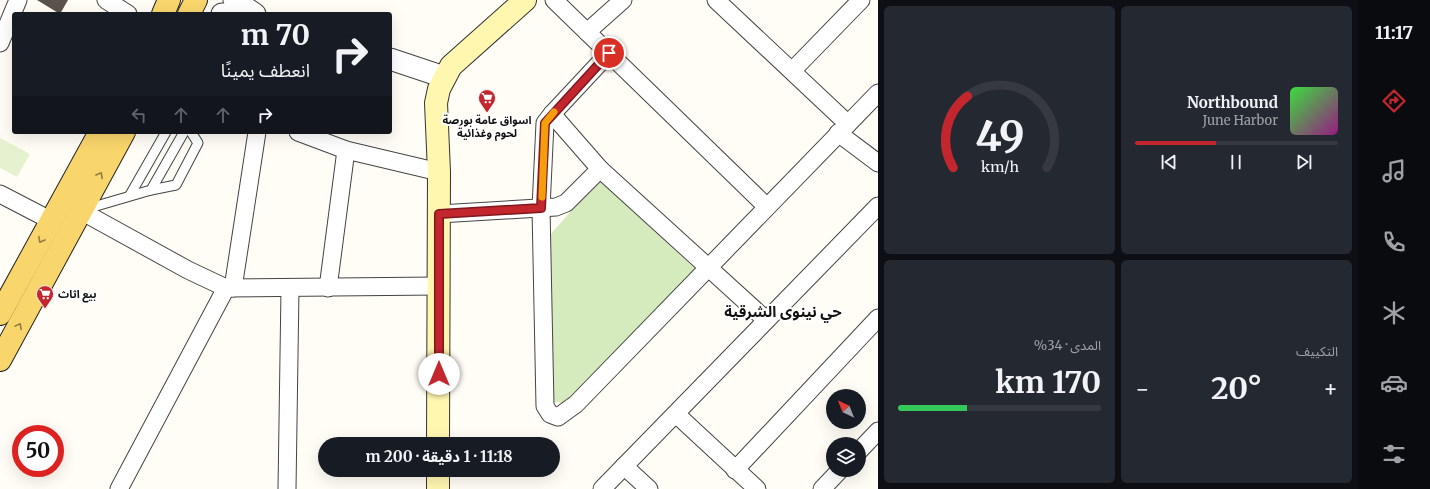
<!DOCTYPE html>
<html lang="ar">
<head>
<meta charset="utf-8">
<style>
  body { margin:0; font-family:Merriweather,"Noto Sans Arabic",serif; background:#242831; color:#f1f3f6; direction:rtl; height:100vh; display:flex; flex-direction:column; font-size:15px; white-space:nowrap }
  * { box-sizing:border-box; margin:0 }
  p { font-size:13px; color:#9ea1a6 }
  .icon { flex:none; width:22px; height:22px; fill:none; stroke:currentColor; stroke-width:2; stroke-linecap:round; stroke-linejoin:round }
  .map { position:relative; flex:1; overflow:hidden; direction:ltr }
  .sheet { display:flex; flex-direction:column; gap:6px; padding:6px; background:#0d0f14; width:480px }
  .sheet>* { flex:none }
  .hud { position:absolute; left:12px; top:12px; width:380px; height:122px; border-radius:4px; box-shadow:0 4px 16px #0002; direction:rtl; background:#171b24; color:#f1f3f6; overflow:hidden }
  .needle { width:26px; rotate:317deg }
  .fabs { position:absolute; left:826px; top:389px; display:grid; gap:8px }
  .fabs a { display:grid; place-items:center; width:40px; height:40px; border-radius:50%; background:#171b24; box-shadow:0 4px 16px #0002; font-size:20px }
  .speed { position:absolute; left:12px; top:425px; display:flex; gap:8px; font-size:20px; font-weight:700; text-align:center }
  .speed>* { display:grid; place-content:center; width:52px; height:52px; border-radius:50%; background:#171b24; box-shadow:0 4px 16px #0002; line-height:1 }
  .speed .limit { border:6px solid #d22; background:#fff; color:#111 }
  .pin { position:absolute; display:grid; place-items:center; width:34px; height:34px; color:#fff; margin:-17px; border:2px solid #fff; border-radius:50%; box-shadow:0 1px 4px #0007 }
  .me { position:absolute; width:44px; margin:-22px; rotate:0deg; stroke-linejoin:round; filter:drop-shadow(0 0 3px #0008) }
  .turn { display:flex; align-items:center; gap:14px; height:84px; padding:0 16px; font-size:18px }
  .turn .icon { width:52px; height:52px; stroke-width:2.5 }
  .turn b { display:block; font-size:28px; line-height:34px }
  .lanes { display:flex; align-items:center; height:38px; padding:0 16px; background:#0003; justify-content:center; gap:20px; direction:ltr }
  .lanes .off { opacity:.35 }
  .big { font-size:30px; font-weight:700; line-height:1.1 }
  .sheet .tile { flex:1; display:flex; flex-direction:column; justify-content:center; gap:6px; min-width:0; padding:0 14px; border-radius:6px; background:#242831 }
  .sheet .dial { align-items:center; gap:0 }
  .dial svg { height:104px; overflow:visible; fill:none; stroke:#363941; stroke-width:7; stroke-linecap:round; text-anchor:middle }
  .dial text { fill:#f1f3f6; stroke:none }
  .song { display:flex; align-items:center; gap:12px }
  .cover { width:48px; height:48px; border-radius:6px; background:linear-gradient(135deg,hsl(120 70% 55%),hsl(310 70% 35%)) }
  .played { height:4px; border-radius:2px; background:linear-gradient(90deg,#c4262e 40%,#363941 40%) }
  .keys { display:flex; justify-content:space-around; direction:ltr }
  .heat { display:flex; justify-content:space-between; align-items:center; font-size:22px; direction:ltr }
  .charge { height:6px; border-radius:3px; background:linear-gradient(90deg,#34c759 34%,#363941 0) }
  .sheet .tiles { flex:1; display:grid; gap:6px; grid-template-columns:repeat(2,1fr) }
  .trip { position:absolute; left:318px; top:437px; width:242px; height:40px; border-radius:20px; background:#171b24; box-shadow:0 4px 16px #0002; font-weight:700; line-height:40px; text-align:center; direction:rtl }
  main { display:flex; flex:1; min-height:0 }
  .menu { display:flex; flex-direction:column; width:72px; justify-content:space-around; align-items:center; background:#090b0e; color:#9ea1a6 }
  .menu .icon { width:28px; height:28px }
  .menu .current { color:#c4262e }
  .menu b { font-size:18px; color:#f1f3f6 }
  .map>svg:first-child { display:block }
  .green { fill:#d5ebbd }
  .pitch { fill:#e6f2cf }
  .building { fill:#5a524d }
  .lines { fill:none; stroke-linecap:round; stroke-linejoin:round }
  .service-casing { stroke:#444; stroke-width:11 }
  .minor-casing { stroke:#444; stroke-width:19 }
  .tertiary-casing { stroke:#444; stroke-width:23 }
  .secondary-casing { stroke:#333; stroke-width:24 }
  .primary-casing { stroke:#222; stroke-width:24 }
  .service { stroke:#fff; stroke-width:9 }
  .minor { stroke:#fff; stroke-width:17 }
  .tertiary { stroke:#fff; stroke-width:21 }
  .secondary { stroke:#fff6b0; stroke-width:22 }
  .primary { stroke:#f9d66b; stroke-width:22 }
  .oneway { stroke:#917d42 }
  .route-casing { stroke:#7f191e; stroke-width:10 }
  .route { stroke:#c4262e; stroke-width:7 }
  .slow { stroke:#f59e0b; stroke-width:7 }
  .labels { text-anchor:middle; stroke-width:4; stroke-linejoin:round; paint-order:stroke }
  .poi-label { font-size:11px; font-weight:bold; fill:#111; stroke:#fff }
  .district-label { font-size:15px; font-weight:bold; fill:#111; stroke:#fff }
</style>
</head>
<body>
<main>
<nav class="menu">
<b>11:17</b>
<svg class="icon current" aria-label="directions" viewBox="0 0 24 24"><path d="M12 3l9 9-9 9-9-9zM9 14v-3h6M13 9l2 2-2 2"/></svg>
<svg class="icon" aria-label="music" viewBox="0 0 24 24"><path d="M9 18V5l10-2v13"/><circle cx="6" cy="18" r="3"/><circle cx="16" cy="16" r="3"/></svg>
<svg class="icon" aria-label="phone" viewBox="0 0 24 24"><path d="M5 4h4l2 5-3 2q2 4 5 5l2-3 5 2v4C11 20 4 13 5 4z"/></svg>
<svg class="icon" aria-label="climate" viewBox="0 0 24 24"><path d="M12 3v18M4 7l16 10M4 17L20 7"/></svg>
<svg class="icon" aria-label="car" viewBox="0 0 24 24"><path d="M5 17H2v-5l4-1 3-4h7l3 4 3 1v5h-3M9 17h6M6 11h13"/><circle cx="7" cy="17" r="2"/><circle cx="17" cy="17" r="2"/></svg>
<svg class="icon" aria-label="filters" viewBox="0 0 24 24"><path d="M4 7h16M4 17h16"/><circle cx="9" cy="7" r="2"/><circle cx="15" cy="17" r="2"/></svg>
</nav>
<section class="sheet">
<div class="tiles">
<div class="tile">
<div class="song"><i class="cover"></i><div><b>Northbound</b><p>June Harbor</p></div></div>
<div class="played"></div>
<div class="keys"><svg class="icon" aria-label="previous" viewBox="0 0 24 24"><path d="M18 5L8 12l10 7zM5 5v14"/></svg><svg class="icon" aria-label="pause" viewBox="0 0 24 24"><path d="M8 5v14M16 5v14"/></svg><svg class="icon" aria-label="next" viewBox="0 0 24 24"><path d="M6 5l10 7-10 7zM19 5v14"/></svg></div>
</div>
<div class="tile dial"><svg viewBox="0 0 100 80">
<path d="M14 69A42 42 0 1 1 86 69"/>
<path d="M14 69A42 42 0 0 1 25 14" stroke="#c4262e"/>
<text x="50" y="56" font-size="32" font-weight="700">49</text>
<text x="50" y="72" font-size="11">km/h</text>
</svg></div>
<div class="tile"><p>التكييف</p>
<div class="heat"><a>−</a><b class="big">20°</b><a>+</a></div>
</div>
<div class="tile"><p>المدى · 34%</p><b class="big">170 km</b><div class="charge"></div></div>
</div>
</section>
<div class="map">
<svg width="878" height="489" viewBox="0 0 878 489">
  <rect width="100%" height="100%" fill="#fffdf5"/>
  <polygon class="green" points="599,180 696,270 572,401 562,403 552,402 549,236"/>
  <polygon class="pitch" points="0,138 30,154 17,177 0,168"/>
  <polygon class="building" points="37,0 68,0 60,14"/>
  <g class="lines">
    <g class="service-casing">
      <g id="service">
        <polyline points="151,190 176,185 198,143 191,132"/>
        <polyline points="130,195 166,132"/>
        <polyline points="86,209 151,190 184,132"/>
      </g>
    </g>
    <g class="minor-casing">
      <g id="minor">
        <polyline points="106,0 128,14"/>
        <polyline points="554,0 767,207"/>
        <polyline points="716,0 848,124"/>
        <polyline points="587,32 623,0"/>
        <polyline points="0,43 18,0"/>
        <polyline points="792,71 861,0"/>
        <polyline points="552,114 609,53"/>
        <polyline points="298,132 346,150 439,172"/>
        <polyline points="838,133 878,163"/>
        <polyline points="0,194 52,221"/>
        <polyline points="81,211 188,270 226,288 439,286"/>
        <polyline points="439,214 556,207 566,203 600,169"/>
        <polyline points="233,288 257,132"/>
        <polyline points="328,288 346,150"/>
        <polyline points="766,320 600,169 552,114 545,123 541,208 545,406 550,414 558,417 576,404 878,93"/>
        <polyline points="676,414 757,489"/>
        <polyline points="859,451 878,431"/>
        <polyline points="624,466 649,489"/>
        <polyline points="735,470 878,318"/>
        <polyline points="119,489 226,288"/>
        <polyline points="287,489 290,289"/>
        <polyline points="602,489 878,206"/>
        <polyline points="822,489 840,470"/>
      </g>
    </g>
    <g class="tertiary-casing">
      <g id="tertiary">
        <polyline points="234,0 255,14"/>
        <polyline points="222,14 246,14"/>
        <polyline points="390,59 444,77"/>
      </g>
    </g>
    <g class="secondary-casing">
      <g id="secondary">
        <polyline points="438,444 439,172 436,103 439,89 451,66 525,0"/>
        <polyline points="438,489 438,470"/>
      </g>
    </g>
    <g class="primary-casing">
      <g id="primary">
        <polyline points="163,14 169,0"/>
        <polyline points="189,14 196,0"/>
        <polyline points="0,314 100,132"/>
        <polyline points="0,360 124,132"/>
      </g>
    </g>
    <use href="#service" class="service"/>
    <use href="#minor" class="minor"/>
    <use href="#tertiary" class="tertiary"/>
    <use href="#secondary" class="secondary"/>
    <use href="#primary" class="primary"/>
  </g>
  <defs><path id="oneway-chevron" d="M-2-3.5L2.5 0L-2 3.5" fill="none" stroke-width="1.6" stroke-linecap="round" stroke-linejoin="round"/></defs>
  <g class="oneway">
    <use href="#oneway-chevron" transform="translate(100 175) rotate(-61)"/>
    <use href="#oneway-chevron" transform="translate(41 240) rotate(119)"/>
    <use href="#oneway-chevron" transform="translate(19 326) rotate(-62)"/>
  </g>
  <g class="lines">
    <g class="route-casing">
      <polyline id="route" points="439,374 439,214 541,208 545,123 609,53"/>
    </g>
    <use href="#route" class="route"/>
    <polyline class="slow" points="542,197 545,123 554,112"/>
  </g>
  <defs>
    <g id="supermarket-pin" transform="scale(0.9)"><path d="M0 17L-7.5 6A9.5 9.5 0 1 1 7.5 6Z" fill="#c4262e" stroke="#fff"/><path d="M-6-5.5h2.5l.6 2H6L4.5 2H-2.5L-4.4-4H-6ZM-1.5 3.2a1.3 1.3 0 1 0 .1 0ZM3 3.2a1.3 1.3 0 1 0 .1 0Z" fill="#fff"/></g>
  </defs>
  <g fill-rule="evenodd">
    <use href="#supermarket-pin" x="487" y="98"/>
    <use href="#supermarket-pin" x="45" y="294"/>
  </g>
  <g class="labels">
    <g class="poi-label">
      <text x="487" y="124">اسواق عامة بورصة<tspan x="487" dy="13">لحوم وغذائية</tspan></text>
      <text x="58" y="298" text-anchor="start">بيع اثاث</text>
    </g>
    <g class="district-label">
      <text x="783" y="317">حي نينوى الشرقية</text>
    </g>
  </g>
</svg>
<div class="fabs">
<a><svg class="needle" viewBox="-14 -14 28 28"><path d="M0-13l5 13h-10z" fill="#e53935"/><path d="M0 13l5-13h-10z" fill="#9ea1a6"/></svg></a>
<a><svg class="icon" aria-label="layers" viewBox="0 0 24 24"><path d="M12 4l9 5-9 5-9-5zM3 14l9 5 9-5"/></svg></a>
</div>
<div class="speed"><div class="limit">50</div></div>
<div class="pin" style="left:609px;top:53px;background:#d93025"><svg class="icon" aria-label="arrive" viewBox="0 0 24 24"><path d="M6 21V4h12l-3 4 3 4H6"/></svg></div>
<svg class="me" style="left:439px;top:374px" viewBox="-20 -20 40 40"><circle r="19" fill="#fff"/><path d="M0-13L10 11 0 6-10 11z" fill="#c4262e"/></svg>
<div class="trip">11:18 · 1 دقيقة · 200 m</div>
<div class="hud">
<div class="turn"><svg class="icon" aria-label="right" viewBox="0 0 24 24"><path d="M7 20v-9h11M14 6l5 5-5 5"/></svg><div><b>70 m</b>انعطف يمينًا</div></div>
<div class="lanes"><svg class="icon off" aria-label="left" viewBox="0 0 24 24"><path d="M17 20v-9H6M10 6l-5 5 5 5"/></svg><svg class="icon off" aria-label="ahead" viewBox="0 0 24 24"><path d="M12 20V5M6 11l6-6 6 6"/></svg><svg class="icon off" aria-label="ahead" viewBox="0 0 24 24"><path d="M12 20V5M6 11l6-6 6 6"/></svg><svg class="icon" aria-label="right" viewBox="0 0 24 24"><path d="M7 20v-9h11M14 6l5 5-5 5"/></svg></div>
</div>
</div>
</main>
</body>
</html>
